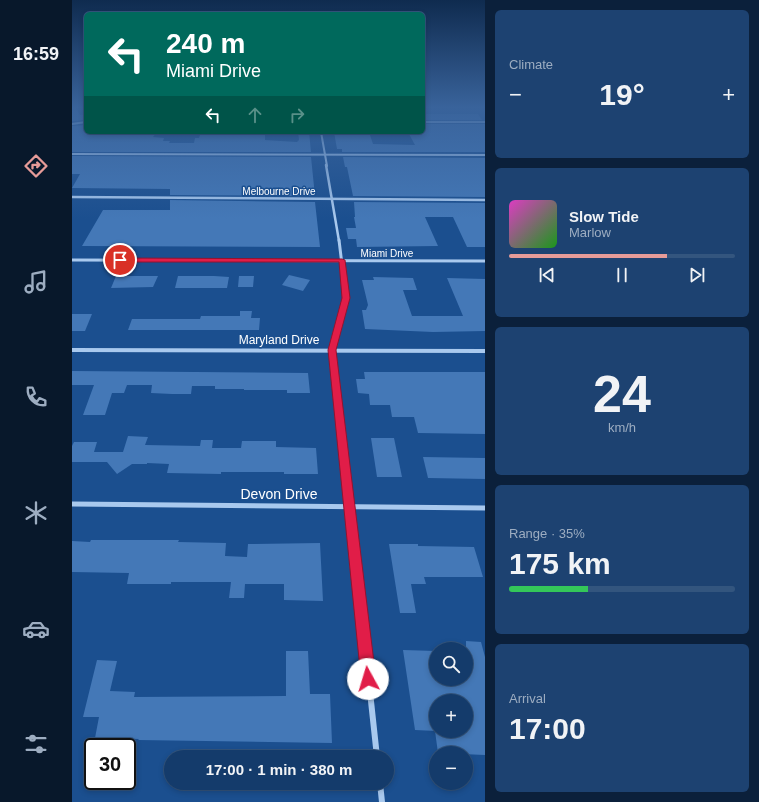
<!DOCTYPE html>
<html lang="en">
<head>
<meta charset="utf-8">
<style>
  body { margin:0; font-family:Arial,sans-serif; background:#1d4271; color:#f1f3f6; height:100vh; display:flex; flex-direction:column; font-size:15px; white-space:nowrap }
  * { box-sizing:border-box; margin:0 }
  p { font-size:13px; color:#9dadc1 }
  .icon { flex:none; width:22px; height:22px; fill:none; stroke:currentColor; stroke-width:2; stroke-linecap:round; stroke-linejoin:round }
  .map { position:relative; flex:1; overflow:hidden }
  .sheet { display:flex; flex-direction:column; gap:10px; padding:10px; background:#0b203b; width:274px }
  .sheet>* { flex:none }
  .hud { position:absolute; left:12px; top:12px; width:341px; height:122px; border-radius:6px; box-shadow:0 2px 6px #0003,0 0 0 1px #33557e; background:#00695c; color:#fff; overflow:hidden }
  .buttons { position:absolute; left:357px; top:642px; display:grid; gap:8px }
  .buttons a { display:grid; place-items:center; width:44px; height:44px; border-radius:50%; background:#143b6b; box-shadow:0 2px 6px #0003,0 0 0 1px #33557e; font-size:20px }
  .speed { position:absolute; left:12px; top:738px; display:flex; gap:8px; font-size:20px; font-weight:700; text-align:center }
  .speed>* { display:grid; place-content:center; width:52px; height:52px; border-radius:50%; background:#143b6b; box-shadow:0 2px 6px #0003,0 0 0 1px #33557e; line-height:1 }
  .speed .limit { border:2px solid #111; border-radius:6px; background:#fff; color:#111 }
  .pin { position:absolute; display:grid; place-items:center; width:34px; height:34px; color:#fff; margin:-17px; border:2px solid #fff; border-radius:50%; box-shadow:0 1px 4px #0007 }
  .me { position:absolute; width:44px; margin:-22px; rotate:354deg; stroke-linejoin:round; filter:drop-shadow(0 0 3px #0008) }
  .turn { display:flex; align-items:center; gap:14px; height:84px; padding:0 16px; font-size:18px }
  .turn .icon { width:52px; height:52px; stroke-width:2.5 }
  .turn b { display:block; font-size:28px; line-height:34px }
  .lanes { display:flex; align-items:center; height:38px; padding:0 16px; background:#0003; justify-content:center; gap:20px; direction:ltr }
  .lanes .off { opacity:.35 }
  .big { font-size:30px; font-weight:700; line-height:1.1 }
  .sheet .card { flex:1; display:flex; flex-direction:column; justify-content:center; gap:6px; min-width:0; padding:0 14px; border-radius:6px; background:#1d4271 }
  .sheet .dial { align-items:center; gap:0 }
  .dial b { font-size:52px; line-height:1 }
  .song { display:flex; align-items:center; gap:12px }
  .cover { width:48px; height:48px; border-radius:6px; background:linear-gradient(135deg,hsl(310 70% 55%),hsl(120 70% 35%)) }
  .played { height:4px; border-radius:2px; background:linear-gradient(90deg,#e69b98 70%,#33557e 70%) }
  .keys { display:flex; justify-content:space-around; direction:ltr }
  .heat { display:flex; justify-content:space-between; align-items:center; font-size:22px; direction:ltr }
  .charge { height:6px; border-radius:3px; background:linear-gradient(90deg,#34c759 35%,#33557e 0) }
  .trip { position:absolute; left:92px; top:750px; width:230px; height:40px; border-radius:20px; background:#143b6b; box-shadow:0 2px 6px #0003,0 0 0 1px #33557e; font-weight:700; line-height:40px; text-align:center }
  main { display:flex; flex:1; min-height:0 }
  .tab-bar { display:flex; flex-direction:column; width:72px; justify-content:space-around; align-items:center; background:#08182b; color:#9dadc1 }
  .tab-bar .icon { width:28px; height:28px }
  .tab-bar .current { color:#e69b98 }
  .tab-bar b { font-size:18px; color:#f1f3f6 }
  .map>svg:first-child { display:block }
  .building { fill:#4478b7 }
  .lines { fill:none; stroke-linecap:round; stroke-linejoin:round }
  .street-far5 { stroke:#a9c9ee; stroke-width:2 }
  .street-far4 { stroke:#a9c9ee; stroke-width:2.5 }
  .street-far3 { stroke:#a9c9ee; stroke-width:3 }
  .street-far2 { stroke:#a9c9ee; stroke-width:4 }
  .street-far1 { stroke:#a9c9ee; stroke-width:5 }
  .street { stroke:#a9c9ee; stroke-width:6 }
  .route { fill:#e11d48; stroke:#92132f }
  .labels { text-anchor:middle; stroke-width:3; stroke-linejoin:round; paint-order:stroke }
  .far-street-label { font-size:10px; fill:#fff; stroke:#1b4f8f }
  .street-label { font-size:12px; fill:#fff; stroke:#1b4f8f }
  .near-street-label { font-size:14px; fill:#fff; stroke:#1b4f8f }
</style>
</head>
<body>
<main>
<nav class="tab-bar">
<b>16:59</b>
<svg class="icon current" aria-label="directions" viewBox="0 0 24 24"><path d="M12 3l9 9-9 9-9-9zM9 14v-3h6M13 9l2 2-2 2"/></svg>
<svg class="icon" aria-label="music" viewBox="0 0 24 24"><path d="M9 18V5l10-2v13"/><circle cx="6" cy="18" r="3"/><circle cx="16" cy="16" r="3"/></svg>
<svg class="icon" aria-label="phone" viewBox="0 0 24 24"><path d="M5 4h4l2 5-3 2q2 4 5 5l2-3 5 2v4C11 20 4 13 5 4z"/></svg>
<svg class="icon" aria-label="climate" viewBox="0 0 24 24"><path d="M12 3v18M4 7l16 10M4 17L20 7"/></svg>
<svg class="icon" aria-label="car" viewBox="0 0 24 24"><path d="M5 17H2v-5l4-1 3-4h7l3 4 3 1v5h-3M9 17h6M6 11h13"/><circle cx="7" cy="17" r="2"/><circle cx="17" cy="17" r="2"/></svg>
<svg class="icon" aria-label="filters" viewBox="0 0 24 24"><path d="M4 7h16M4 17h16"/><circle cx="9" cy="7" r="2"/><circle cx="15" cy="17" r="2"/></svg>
</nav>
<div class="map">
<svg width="413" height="802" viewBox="0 0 413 802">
  <rect width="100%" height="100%" fill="#1b4f8f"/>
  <g class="building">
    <polygon points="0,107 3,107 8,115 14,114 14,120 0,121"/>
    <polygon points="351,114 406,114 410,120 351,120"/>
    <polygon points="351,124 413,124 413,152 270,152 270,149 265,149 262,132 297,132 301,144 343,145 337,134 351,133"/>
    <polygon points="14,125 14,132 84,133 81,137 92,138 91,141 98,141 97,143 122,143 123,138 127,138 129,132 193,132 193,140 225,142 227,140 226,132 237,132 239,152 0,152 0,126"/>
    <polygon points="0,156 239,157 243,196 98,195 98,189 0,188 8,174 0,174"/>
    <polygon points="271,157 413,158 413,197 281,196 275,167 273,167"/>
    <polygon points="98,200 243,202 248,247 10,246 31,210 98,210"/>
    <polygon points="282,202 413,203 413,247 395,247 381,217 353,217 366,246 285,247 284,239 276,239 274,228 284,228 282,217 283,217"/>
    <polygon points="217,275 238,280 231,291 210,285"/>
    <polygon points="44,276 86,276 81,287 39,288"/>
    <polygon points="106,276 142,276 157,277 155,288 103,288"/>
    <polygon points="167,276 182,276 181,287 166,287"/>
    <polygon points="301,277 341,278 345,290 331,290 340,316 391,316 375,278 413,279 413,331 361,332 293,329 290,310 294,310 296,305 290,280 302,280"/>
    <polygon points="168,311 180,311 179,318 188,318 187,330 56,330 60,319 128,319 129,316 168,316"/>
    <polygon points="0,314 20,314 13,331 0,331"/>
    <polygon points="0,371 236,373 238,393 215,393 215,390 172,390 172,389 143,389 143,386 120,386 119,394 100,394 79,393 80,385 55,385 52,393 40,393 33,415 11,415 22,385 0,385"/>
    <polygon points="292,372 413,372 413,434 346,433 342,417 320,417 318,405 298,405 297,394 286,393 284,379 293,379"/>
    <polygon points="56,436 76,437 73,445 128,446 129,440 141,440 140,448 169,448 170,441 204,441 204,447 244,448 246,474 212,474 212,472 149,472 149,474 95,473 97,464 75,463 75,464 60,464 45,474 35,462 0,462 0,446 2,442 25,442 22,452 51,452"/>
    <polygon points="299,438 322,438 330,477 305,477"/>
    <polygon points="351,457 413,458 413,479 356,478"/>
    <polygon points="19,540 107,540 106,542 154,543 153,556 175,557 176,544 248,543 251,601 212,600 212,584 173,584 172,598 157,598 159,582 99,582 99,584 55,584 57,573 0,572 0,541 18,542"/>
    <polygon points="317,544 346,544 346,546 402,547 411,577 352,577 354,584 339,584 344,613 328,613"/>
    <polygon points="394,641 409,642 413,657 413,755 366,753 363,731 394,731 394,701 364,701 364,731 343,730 331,650 364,651 364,679 394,679"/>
    <polygon points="214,651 236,651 238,694 258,694 260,743 66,740 67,739 23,738 27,717 11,717 25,660 45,661 38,691 63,692 62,697 214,696"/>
  </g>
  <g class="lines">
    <g class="street-far5">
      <polyline points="351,122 413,122"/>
      <polyline points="0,124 14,122"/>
      <polyline points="249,132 255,166"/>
      <polyline points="0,154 413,155"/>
    </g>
    <g class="street-far4">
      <polyline points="254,165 267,241"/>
      <polyline points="0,197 413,200"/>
    </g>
    <g class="street-far3">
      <polyline points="0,260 413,261"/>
      <polyline points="264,336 274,298 267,240"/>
    </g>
    <g class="street-far2">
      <polyline points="264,335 260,350 272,457"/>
      <polyline points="0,350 413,351"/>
    </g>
    <g class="street-far1">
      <polyline points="272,456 289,609"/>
      <polyline points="0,504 413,508"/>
    </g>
    <g class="street">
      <polyline points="289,608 305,757"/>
      <polyline points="308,783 310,802"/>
    </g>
  </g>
  <linearGradient id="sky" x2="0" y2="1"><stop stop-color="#0f2b4f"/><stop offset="0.49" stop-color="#39639b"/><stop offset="1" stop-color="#39639b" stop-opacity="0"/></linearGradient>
  <rect width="413" height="219" fill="url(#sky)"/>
  <polygon class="route" points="45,258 270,259 273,260 278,298 264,350 304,679 301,684 296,686 292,684 289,679 256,350 270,298 267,262 48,262 44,260"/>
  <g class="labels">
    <g class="far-street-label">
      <text x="207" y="195">Melbourne Drive</text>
      <text x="315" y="257">Miami Drive</text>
    </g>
    <g class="street-label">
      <text x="207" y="344">Maryland Drive</text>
    </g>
    <g class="near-street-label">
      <text x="207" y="499">Devon Drive</text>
    </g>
  </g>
</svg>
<div class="buttons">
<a><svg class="icon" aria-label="search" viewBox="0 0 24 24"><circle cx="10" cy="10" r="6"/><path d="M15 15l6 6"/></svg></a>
<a>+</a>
<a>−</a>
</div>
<div class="speed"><div class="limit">30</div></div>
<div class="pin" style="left:48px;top:260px;background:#d93025"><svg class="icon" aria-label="arrive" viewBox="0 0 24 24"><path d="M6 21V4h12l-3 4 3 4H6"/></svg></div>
<svg class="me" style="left:296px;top:679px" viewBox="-20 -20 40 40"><circle r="19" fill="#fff"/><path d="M0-13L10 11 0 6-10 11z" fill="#e11d48"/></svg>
<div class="trip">17:00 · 1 min · 380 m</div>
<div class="hud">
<div class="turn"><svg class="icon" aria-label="left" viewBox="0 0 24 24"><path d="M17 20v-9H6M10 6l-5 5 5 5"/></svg><div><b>240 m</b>Miami Drive</div></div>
<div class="lanes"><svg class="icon" aria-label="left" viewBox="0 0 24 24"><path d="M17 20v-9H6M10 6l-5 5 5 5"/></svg><svg class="icon off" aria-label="ahead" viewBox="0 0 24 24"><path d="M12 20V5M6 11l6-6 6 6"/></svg><svg class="icon off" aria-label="right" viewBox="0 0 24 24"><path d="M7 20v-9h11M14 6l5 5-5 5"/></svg></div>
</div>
</div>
<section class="sheet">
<div class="card"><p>Climate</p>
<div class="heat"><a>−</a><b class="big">19°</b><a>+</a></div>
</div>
<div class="card">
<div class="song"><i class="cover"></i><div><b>Slow Tide</b><p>Marlow</p></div></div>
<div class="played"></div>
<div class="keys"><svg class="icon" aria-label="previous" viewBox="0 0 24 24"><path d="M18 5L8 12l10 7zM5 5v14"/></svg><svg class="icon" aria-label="pause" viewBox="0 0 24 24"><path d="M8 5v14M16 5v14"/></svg><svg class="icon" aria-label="next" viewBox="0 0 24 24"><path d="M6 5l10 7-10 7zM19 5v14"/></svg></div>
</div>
<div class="card dial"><b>24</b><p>km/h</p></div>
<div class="card"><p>Range · 35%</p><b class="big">175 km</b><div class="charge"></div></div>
<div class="card"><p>Arrival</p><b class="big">17:00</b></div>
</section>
</main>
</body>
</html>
